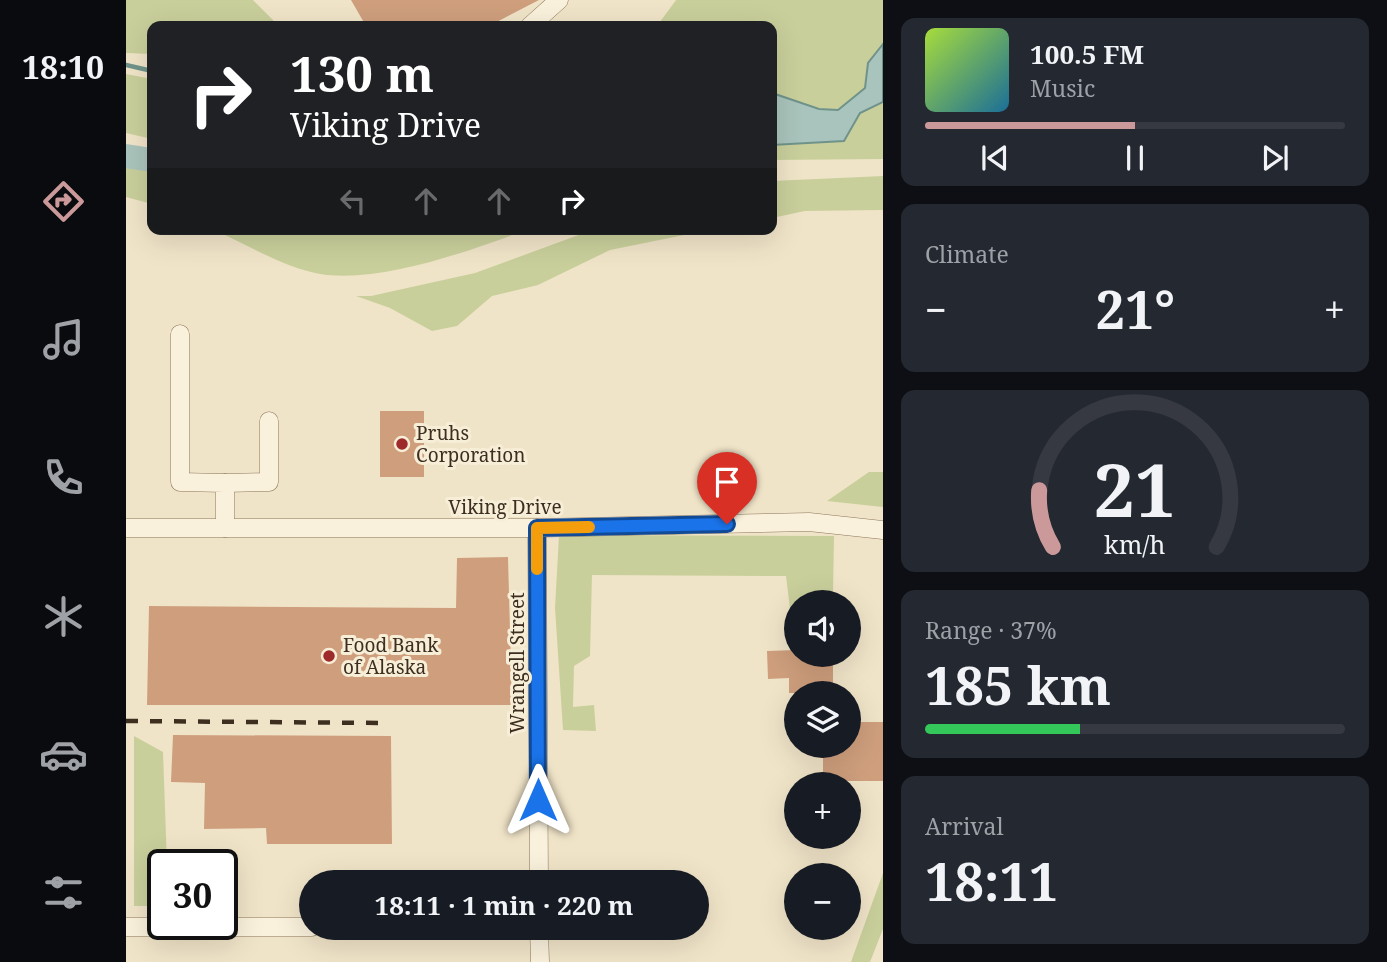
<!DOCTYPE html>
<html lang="en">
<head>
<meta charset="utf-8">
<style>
  body { margin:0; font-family:"Noto Serif",serif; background:#242831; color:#f1f3f6; height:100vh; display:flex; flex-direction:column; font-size:26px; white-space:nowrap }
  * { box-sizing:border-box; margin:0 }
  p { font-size:23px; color:#9ea1a6 }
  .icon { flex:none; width:38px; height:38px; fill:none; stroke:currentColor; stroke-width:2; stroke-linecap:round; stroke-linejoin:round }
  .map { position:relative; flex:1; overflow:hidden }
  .sheet { display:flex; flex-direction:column; gap:18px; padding:18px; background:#0d0f14; width:504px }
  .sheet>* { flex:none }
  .guide { position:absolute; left:21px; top:21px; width:630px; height:214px; border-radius:14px; box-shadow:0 7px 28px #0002; background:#202124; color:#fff; overflow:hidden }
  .fabs { position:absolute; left:658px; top:590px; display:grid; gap:14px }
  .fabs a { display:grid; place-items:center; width:77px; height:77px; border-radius:50%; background:#171b24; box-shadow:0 7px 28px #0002; font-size:35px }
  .speed { position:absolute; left:21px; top:849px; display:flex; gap:14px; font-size:35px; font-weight:700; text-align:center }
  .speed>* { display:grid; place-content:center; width:91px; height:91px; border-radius:50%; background:#171b24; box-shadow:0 7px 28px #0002; line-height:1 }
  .speed .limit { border:4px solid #111; border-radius:10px; background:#fff; color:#111 }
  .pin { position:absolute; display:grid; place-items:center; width:60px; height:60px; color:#fff; margin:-72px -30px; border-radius:50% 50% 50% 0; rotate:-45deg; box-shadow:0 0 7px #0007 }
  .pin .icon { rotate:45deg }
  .me { position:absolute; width:77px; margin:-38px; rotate:0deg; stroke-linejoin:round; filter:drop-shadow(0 0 5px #0008) }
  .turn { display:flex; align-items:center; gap:24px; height:147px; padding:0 28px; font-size:32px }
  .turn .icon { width:91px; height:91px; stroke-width:2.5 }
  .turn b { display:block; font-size:49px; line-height:60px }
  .lanes { display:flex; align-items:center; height:66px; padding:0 28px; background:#0003; justify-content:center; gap:35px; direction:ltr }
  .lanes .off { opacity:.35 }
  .big { font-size:52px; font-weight:700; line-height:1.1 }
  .sheet .card { flex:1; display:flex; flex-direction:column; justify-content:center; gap:10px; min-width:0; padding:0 24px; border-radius:14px; background:#242831 }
  .sheet .dial { align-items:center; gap:0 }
  .dial svg { height:182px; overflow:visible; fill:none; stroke:#363941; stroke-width:7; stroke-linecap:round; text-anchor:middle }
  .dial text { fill:#f1f3f6; stroke:none }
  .song { display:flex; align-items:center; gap:21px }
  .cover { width:84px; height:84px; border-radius:10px; background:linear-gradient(135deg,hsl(80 70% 55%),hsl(200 70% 35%)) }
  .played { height:7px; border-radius:4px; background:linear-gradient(90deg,#cc999b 50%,#363941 50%) }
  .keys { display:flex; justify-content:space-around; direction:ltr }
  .heat { display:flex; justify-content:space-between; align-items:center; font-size:38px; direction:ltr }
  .charge { height:10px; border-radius:5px; background:linear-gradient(90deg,#34c759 37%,#363941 0) }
  .trip { position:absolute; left:173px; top:870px; width:410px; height:70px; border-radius:35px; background:#171b24; box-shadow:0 7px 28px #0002; font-weight:700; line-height:70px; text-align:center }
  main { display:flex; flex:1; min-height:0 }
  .menu { display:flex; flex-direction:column; width:126px; justify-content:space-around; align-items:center; background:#090b0e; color:#9ea1a6 }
  .menu .icon { width:49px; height:49px }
  .menu .current { color:#cc999b }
  .menu b { font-size:32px; color:#f1f3f6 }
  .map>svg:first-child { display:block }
  .green { fill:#c9cf9b }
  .water { fill:#a9c4bc; stroke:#6f938a; stroke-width:2 }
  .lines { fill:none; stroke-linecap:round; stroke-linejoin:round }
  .stream { stroke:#6f938a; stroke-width:4.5 }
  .river { stroke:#a9c4bc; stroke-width:24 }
  .building { fill:#cf9f7d }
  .minor-casing { stroke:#8d765c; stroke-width:19 }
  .minor { stroke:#faf1dc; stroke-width:18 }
  .rail { stroke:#3d2e20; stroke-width:4.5; stroke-dasharray:12 12; stroke-linecap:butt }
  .route-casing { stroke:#114b97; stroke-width:18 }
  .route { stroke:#1a73e8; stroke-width:12 }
  .slow { stroke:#f59e0b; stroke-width:12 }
  .poi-dot { fill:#9e2a2b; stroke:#f7eed8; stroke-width:2.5 }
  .labels { text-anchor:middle; stroke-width:6; stroke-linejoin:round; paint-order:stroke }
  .poi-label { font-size:19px; fill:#3d2e20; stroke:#f7eed8; text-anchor:start }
  .street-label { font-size:19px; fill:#3d2e20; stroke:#f7eed8 }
</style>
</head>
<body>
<main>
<nav class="menu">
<b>18:10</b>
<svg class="icon current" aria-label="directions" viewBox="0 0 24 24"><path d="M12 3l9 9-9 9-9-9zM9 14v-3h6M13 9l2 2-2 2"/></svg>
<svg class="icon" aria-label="music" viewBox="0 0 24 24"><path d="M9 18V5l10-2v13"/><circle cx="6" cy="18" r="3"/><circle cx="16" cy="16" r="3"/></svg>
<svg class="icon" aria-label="phone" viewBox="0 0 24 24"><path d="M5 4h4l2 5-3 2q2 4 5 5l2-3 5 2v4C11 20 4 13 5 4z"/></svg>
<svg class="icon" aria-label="climate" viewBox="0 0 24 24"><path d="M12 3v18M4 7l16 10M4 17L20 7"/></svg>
<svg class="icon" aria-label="car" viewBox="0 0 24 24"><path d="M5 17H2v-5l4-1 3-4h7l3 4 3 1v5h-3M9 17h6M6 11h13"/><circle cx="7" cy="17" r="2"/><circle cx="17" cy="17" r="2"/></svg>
<svg class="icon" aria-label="filters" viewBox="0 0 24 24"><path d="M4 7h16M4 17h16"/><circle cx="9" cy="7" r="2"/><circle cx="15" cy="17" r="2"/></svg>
</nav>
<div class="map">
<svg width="757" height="962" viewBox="0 0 757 962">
  <rect width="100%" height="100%" fill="#f0e4c8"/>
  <g class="green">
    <polygon points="0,0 127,0 153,26 26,26 26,54 0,53"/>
    <polygon points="550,0 757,0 757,44 742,63 739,88 712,110 693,109 646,93 646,26 531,26"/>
    <polygon points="0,74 26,79 26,139 0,133"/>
    <polygon points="757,102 757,159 646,160 646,145 718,141 734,113"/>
    <polygon points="0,166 26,169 26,204 0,197"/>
    <polygon points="757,176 757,210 679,211 646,218 646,181"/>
    <path d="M86,229H403C345,250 245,288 185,272C152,264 118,243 86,229Z"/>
    <polygon points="469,229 588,229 484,250 412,285 366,296 331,326 306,331 264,308 230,296 245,296 349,273"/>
    <polygon points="743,472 757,472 757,507 701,501"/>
    <polygon points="433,535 708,536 707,595 680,597 664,609 660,576 466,575 464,656 448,666 447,707 468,705 470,731 437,730 429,608"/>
    <polygon points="8,736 37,752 41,864 37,864 37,906 8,906"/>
    <polygon points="757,873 757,929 744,962 725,962"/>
  </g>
  <polygon class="water" points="757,44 757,102 734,113 718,141 646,145 646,93 693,109 712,110 739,88 742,63"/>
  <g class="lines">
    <polyline class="stream" points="0,65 26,71"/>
    <polyline class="river" points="0,156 26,160"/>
  </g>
  <g class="building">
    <polygon points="225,0 413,0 363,26 360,21 350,26 240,26"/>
    <rect x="254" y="411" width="44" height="66"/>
    <polygon points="382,557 386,705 21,705 23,606 330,608 331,558"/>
    <polygon points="670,650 670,654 707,654 707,693 663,693 663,678 642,679 641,651"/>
    <polygon points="723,722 757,722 757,781 697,781 697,746 723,746"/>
    <polygon points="47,735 265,736 266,844 141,844 140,828 78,829 79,783 45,782"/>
  </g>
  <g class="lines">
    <g class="minor-casing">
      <g id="minor">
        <polyline points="404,26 433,0"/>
        <polyline points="54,334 54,482 99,483 99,528"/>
        <polyline points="99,483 143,482 143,421"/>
        <polyline points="0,528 411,528 683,522 757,530"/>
        <polyline points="411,528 413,882"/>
        <polyline points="0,927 186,927"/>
        <polyline points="349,928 413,928"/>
        <polyline points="413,928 414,962"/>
      </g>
    </g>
    <use href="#minor" class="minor"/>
    <polyline class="rail" points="0,721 257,723"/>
  </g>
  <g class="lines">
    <g class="route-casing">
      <polyline id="route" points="412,800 411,528 601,524"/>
    </g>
    <use href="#route" class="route"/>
    <polyline class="slow" points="411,569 411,528 463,527"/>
  </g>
  <g class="poi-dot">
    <circle cx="276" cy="444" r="7"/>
    <circle cx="203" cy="656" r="7"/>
  </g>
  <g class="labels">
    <g class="poi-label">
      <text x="290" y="440">Pruhs<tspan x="290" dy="22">Corporation</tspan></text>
      <text x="217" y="652">Food Bank<tspan x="217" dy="22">of Alaska</tspan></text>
    </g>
    <g class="street-label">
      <text x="379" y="514">Viking Drive</text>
      <text transform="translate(391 663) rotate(-90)" y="7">Wrangell Street</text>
    </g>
  </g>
</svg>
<div class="fabs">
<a><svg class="icon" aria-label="sound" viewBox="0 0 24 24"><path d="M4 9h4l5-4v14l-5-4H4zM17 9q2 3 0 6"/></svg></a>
<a><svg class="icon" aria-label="layers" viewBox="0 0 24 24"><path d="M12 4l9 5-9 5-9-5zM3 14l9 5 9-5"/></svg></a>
<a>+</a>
<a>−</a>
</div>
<div class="speed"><div class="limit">30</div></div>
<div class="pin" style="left:601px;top:524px;background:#d93025"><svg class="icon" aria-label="arrive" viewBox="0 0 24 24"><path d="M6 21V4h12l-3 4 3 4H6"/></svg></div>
<svg class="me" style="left:412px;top:800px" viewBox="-20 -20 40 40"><path d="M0-17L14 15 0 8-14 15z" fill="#1a73e8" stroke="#fff" stroke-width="4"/></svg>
<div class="trip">18:11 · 1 min · 220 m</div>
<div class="guide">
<div class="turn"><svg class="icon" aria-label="right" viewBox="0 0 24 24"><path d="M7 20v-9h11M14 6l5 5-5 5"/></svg><div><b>130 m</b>Viking Drive</div></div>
<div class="lanes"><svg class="icon off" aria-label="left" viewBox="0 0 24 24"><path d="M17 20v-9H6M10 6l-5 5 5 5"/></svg><svg class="icon off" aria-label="ahead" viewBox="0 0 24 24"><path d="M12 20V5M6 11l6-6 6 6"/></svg><svg class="icon off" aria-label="ahead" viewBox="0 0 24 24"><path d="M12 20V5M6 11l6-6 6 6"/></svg><svg class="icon" aria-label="right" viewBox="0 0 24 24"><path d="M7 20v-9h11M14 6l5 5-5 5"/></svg></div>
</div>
</div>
<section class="sheet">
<div class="card">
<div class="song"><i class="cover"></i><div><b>100.5 FM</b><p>Music</p></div></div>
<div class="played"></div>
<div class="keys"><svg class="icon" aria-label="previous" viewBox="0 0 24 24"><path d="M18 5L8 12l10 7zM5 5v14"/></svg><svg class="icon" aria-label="pause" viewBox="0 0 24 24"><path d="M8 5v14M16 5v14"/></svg><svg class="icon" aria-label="next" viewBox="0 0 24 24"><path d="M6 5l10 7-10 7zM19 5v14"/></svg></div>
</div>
<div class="card"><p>Climate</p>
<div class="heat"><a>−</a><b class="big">21°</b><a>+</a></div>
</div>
<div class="card dial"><svg viewBox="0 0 100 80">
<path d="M14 69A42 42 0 1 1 86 69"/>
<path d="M14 69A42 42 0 0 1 8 44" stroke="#cc999b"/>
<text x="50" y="56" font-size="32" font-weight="700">21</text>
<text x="50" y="72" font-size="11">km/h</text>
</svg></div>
<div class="card"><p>Range · 37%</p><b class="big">185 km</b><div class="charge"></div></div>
<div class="card"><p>Arrival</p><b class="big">18:11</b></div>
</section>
</main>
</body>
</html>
